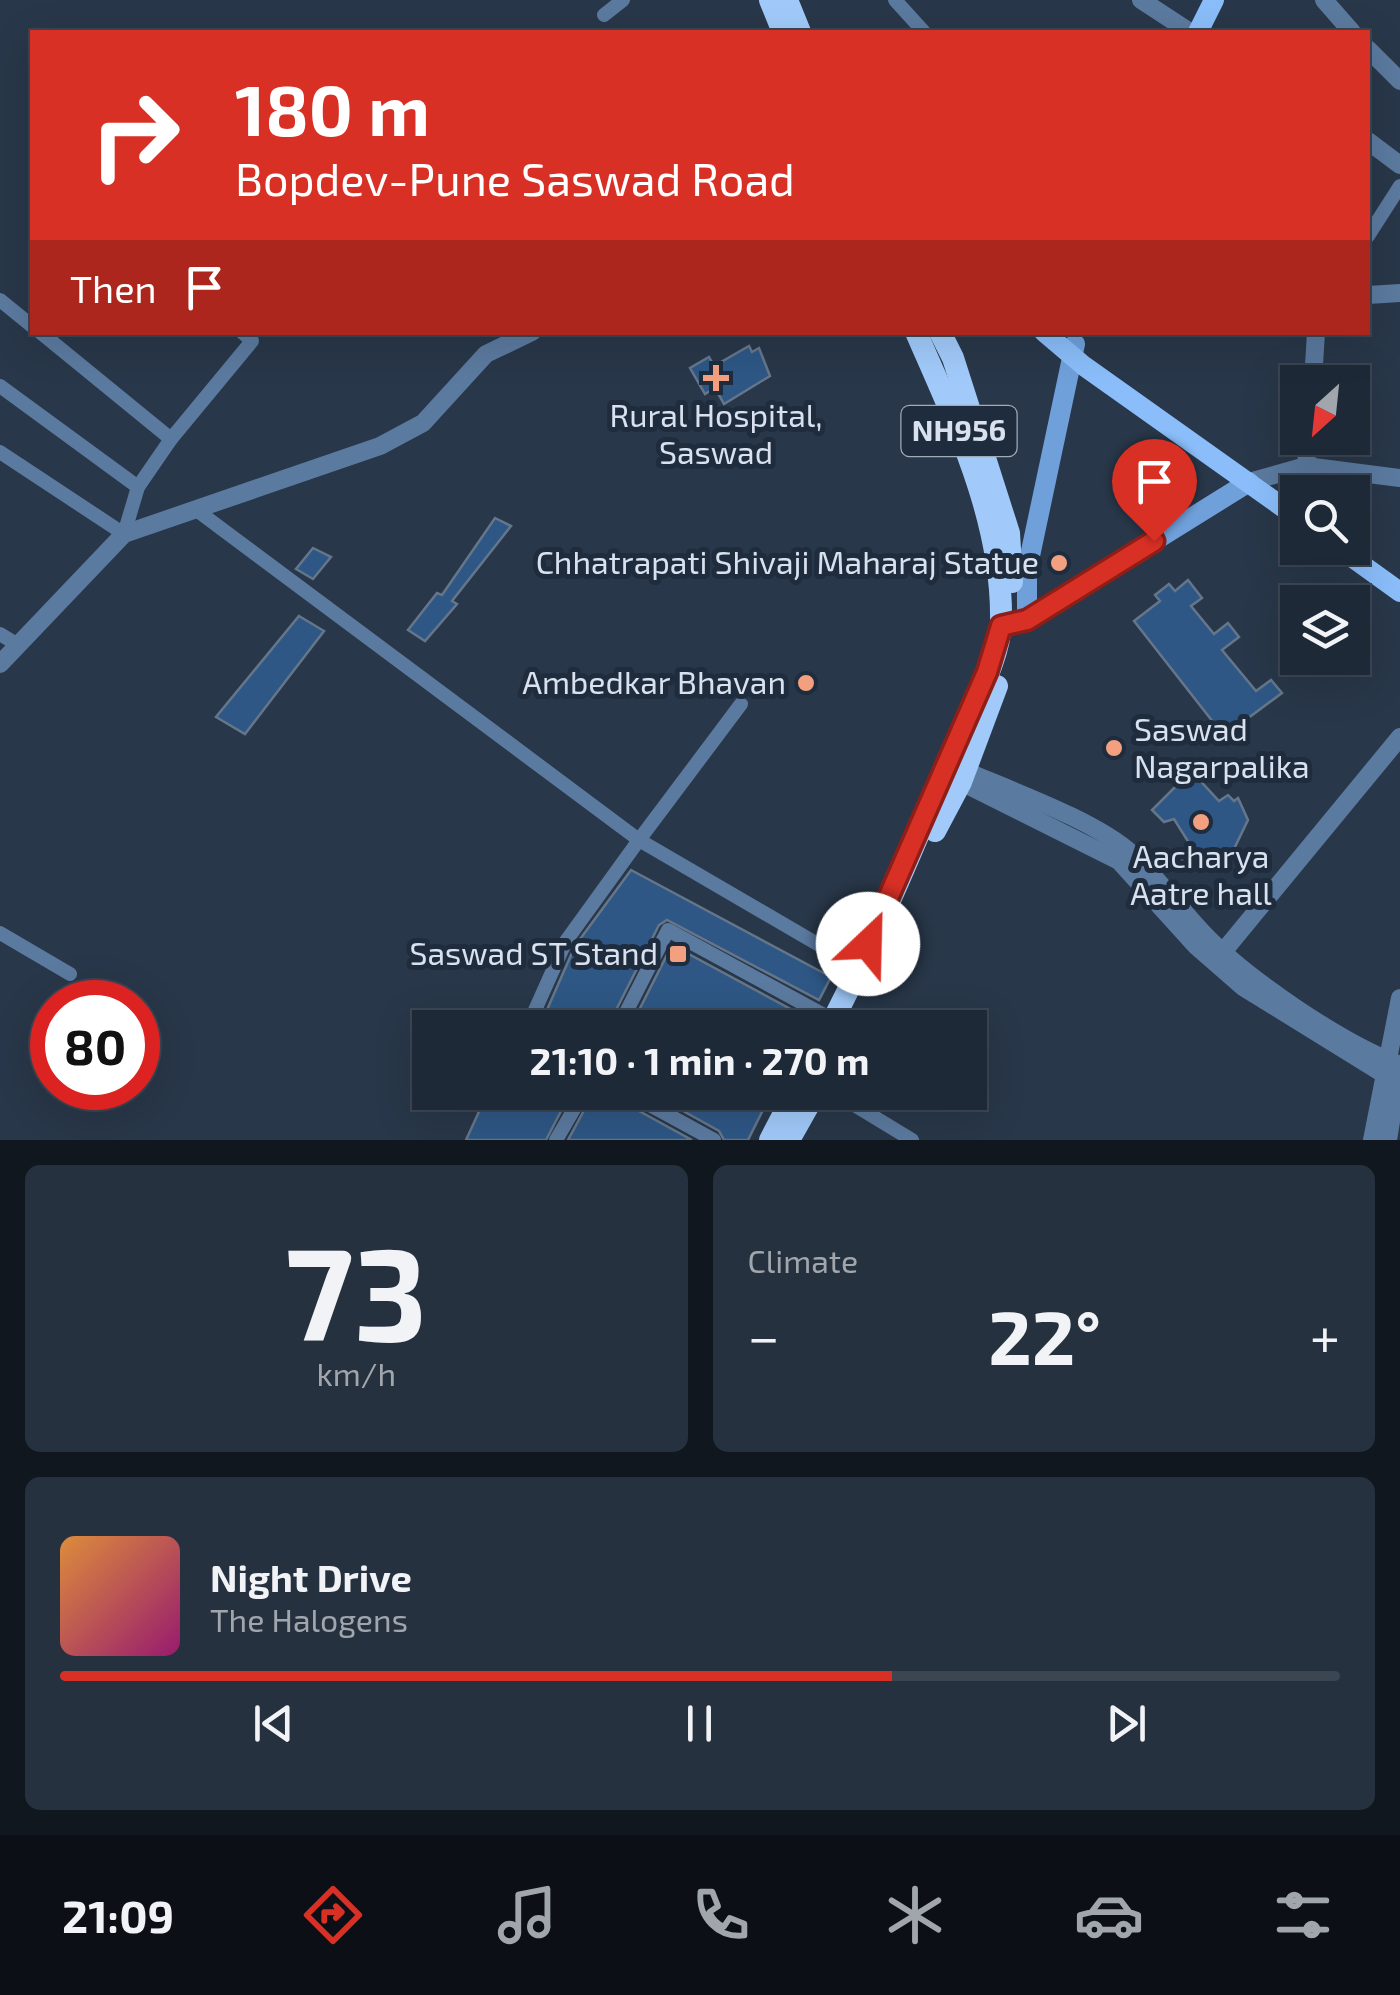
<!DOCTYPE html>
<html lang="en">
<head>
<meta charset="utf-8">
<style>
  body { margin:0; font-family:"Exo 2",sans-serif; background:#26313f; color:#f1f3f6; height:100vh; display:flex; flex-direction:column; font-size:38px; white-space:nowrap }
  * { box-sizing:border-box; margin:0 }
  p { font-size:32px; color:#a1a6ad }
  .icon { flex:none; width:55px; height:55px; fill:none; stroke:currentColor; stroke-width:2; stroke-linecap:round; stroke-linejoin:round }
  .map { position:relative; height:1140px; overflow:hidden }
  .sheet { display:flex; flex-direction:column; gap:25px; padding:25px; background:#10171e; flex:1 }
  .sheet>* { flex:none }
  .banner { position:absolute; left:30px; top:30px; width:1340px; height:305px; border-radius:0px; box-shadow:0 10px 40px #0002,0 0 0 2px #3c4552; background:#d93025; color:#fff; overflow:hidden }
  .needle { width:65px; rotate:207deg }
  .buttons { position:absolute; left:1280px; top:365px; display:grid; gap:20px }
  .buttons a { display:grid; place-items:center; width:90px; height:90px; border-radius:0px; background:#1e2937; box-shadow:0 10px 40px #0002,0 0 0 2px #3c4552; font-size:50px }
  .speed { position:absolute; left:30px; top:980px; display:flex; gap:20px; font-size:50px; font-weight:700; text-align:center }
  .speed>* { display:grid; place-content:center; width:130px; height:130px; border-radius:50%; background:#1e2937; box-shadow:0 10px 40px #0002,0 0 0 2px #3c4552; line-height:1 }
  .speed .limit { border:15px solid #d22; background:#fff; color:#111 }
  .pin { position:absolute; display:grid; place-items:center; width:85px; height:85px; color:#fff; margin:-102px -42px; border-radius:50% 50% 50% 0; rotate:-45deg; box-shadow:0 0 10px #0007 }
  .pin .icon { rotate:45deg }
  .me { position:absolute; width:110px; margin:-55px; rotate:24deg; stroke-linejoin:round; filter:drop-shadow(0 0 8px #0008) }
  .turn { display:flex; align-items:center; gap:35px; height:210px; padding:0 40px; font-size:45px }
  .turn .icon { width:130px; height:130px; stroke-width:2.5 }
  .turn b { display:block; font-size:70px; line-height:85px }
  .then { display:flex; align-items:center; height:95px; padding:0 40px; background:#0003; gap:20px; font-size:38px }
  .big { font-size:75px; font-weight:700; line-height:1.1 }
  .sheet .tile { flex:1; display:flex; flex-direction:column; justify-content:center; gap:15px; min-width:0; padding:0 35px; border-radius:15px; background:#26313f }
  .sheet .dial { align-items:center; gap:0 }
  .dial b { font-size:130px; line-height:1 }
  .song { display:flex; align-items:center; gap:30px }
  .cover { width:120px; height:120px; border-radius:15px; background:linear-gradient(135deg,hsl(30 70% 55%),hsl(320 70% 35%)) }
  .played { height:10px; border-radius:5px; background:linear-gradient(90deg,#d93025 65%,#3c4552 65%) }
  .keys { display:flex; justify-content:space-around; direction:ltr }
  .heat { display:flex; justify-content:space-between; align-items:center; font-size:55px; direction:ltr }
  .sheet .tiles { flex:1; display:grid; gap:25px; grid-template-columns:1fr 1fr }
  .tile:last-child { grid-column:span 2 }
  .trip { position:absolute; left:412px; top:1010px; width:575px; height:100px; border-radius:0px; background:#1e2937; box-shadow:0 10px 40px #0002,0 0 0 2px #3c4552; font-weight:700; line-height:100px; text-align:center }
  .tab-bar { display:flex; height:160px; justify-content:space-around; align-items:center; background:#0c1016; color:#a1a6ad }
  .tab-bar .icon { width:70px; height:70px }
  .tab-bar .current { color:#d93025 }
  .tab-bar b { font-size:45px; color:#f1f3f6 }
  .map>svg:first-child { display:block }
  .building { fill:#2e5785; stroke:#65768a; stroke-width:2.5 }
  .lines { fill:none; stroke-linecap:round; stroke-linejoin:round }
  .minor { stroke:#5b7a9f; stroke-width:14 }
  .tertiary { stroke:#5b7a9f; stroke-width:18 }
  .secondary { stroke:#6fa0da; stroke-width:20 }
  .primary { stroke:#8abdf9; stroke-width:20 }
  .trunk { stroke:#a1cafa; stroke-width:22 }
  .route-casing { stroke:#8d1f18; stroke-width:25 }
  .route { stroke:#d93025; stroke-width:18 }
  .poi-dot { fill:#f2a07f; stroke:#1e2c3e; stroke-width:4 }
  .labels { text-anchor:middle; stroke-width:10; stroke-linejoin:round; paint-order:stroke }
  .shield { fill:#1e2c3e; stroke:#a0abb8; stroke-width:2.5 }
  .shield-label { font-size:30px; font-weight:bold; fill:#d8e1ed }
  .poi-label { font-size:32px; fill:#d8e1ed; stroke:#1e2c3e; text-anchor:end }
</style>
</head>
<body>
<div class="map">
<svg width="1400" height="1140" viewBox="0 0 1400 1140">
  <rect width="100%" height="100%" fill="#283749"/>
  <g class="building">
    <polygon points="749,346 752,352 759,348 770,376 724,404 715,388 705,394 690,368 709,357 714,366"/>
    <polygon points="495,518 511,526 452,601 457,604 425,641 408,630 437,593 442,595"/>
    <polygon points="313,548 331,557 313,579 296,569"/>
    <polygon points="1188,580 1202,598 1191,606 1214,634 1228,623 1239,637 1222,650 1256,691 1271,680 1282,693 1224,736 1134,621 1160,601 1155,595 1169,584 1175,591"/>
    <polygon points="299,616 324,631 245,734 216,717"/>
    <polygon points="1195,775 1219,801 1228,795 1234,801 1238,798 1248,820 1233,851 1222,857 1201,856 1190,868 1180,857 1191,846 1174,819 1164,822 1152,810 1180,782"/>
    <polygon points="631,870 831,977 819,1000 667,920 659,925 607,1028 539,1028 575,946"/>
    <polygon points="672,945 809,1019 805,1028 630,1028"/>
    <polygon points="488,1092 571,1092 546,1140 466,1140"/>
    <polygon points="594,1092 616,1092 621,1101 692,1140 568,1140"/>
    <polygon points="649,1092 772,1092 748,1140 724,1140 719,1131"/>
  </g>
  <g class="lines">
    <g class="minor">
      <polyline points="895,0 924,32"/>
      <polyline points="604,15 623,0"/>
      <polyline points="1368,236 1400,186"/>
      <polyline points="0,300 32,326"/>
      <polyline points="40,332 171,439"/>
      <polyline points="0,386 138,487 124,534 0,452"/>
      <polyline points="138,487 171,439 252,341 242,332"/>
      <polyline points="195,509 639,840 566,941 527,1028"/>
      <polyline points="0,634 18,645"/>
      <polyline points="741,704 639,840 862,970"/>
      <polyline points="0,933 70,974"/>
      <polyline points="618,1028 668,930 833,1020"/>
      <polyline points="626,1092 714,1140"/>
      <polyline points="833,1092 912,1140"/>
      <polyline points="556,1140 584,1092"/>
    </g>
    <g class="tertiary">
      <polyline points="1141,0 1190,32"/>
      <polyline points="1324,0 1352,32"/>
      <polyline points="1368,49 1400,81"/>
      <polyline points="1368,141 1400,165"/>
      <polyline points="1368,295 1400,293"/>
      <polyline points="1313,382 1316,332"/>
      <polyline points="1306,466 1400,478"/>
      <polyline points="1249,482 1306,466 1308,438"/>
      <polyline points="0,664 124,534 380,446 423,423 486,354 532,332"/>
      <path d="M954,766C1003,788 1094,819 1132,854C1158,878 1179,908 1204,934C1247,979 1341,1043 1400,1065"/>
      <polyline points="949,776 1119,861 1196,946 1243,987 1400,1084"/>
      <polyline points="1218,958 1400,737"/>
      <polyline points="1372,1140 1400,998"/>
      <polyline points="1388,1140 1399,1071"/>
    </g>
    <g class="secondary">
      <polyline points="1027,620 1027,570 1075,344"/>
      <polyline points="1001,626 1027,620 1249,482"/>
    </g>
    <g class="primary">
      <polyline points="1198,32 1214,0"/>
      <polyline points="1044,332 1084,366 1298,518"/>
      <polyline points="1339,548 1400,592"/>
    </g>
    <g class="trunk">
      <polyline points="770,0 783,32"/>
      <polyline points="787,0 800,32"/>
      <polyline points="940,332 953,358 1009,533 1012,582"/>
      <polyline points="935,831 961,782 997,686"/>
      <path d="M829,1028C878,934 919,834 960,736C974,702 1000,660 1001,622C1003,520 956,424 916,332"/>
      <polyline points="770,1140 795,1092"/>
      <polyline points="789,1140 816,1092"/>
    </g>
  </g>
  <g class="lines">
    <g class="route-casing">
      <polyline id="route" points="868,944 987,672 1001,626 1027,620 1154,541"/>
    </g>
    <use href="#route" class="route"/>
  </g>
  <g class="poi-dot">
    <path d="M711 363h10v10h10v10h-10v10h-10v-10h-10v-10h10z"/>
    <circle cx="1059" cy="563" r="10"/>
    <circle cx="806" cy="683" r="10"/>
    <circle cx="1114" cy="748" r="10"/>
    <circle cx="1201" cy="822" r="10"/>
    <rect x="668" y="944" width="20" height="20" rx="5"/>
  </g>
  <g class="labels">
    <rect class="shield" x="901.5" y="406" width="115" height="50" rx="8"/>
    <g class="shield-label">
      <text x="959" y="441">NH956</text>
    </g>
    <g class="poi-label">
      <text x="716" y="427" text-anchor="middle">Rural Hospital,<tspan x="716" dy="37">Saswad</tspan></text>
      <text x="1039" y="574">Chhatrapati Shivaji Maharaj Statue</text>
      <text x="786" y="694">Ambedkar Bhavan</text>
      <text x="1134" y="741" text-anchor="start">Saswad<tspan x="1134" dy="37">Nagarpalika</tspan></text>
      <text x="1201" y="868" text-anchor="middle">Aacharya<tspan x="1201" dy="37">Aatre hall</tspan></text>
      <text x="658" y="965">Saswad ST Stand</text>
    </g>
  </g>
</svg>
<div class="buttons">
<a><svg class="needle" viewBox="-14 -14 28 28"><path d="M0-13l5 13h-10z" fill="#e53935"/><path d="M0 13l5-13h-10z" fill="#a1a6ad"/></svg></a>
<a><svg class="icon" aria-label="search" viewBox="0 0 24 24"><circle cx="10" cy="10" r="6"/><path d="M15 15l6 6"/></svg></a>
<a><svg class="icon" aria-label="layers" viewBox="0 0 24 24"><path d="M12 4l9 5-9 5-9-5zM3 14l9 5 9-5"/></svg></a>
</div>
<div class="speed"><div class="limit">80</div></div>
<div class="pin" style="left:1154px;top:541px;background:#d93025"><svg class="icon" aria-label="arrive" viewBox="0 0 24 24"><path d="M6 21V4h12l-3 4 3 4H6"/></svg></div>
<svg class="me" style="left:868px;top:944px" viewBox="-20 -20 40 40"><circle r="19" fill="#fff"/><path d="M0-13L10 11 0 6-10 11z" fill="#d93025"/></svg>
<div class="trip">21:10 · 1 min · 270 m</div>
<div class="banner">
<div class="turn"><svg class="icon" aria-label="right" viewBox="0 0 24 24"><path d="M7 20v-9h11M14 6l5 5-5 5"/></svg><div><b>180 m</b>Bopdev-Pune Saswad Road</div></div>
<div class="then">Then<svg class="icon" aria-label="arrive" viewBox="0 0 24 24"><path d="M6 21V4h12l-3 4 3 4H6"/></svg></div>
</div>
</div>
<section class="sheet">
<div class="tiles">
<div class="tile dial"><b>73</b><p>km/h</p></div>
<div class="tile"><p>Climate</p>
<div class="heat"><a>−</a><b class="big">22°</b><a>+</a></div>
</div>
<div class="tile">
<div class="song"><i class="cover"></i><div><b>Night Drive</b><p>The Halogens</p></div></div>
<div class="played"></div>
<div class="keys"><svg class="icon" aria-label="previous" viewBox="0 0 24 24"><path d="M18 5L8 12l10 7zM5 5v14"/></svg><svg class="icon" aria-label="pause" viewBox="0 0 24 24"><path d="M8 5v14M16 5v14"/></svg><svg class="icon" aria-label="next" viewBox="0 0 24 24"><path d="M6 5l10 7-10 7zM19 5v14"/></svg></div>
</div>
</div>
</section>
<nav class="tab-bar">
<b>21:09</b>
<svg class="icon current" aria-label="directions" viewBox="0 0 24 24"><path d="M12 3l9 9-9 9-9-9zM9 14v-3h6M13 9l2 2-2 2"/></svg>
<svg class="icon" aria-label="music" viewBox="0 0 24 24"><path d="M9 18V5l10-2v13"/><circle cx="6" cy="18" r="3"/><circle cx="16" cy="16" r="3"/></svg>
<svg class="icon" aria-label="phone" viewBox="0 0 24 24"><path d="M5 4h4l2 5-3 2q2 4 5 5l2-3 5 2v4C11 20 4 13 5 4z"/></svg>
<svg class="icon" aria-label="climate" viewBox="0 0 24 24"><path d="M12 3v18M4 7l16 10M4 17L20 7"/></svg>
<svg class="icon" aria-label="car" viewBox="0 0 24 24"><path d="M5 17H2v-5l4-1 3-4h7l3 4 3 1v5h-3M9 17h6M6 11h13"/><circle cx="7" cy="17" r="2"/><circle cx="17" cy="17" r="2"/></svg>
<svg class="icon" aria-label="filters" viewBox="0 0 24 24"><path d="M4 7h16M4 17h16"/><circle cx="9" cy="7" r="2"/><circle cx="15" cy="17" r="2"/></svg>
</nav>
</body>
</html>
